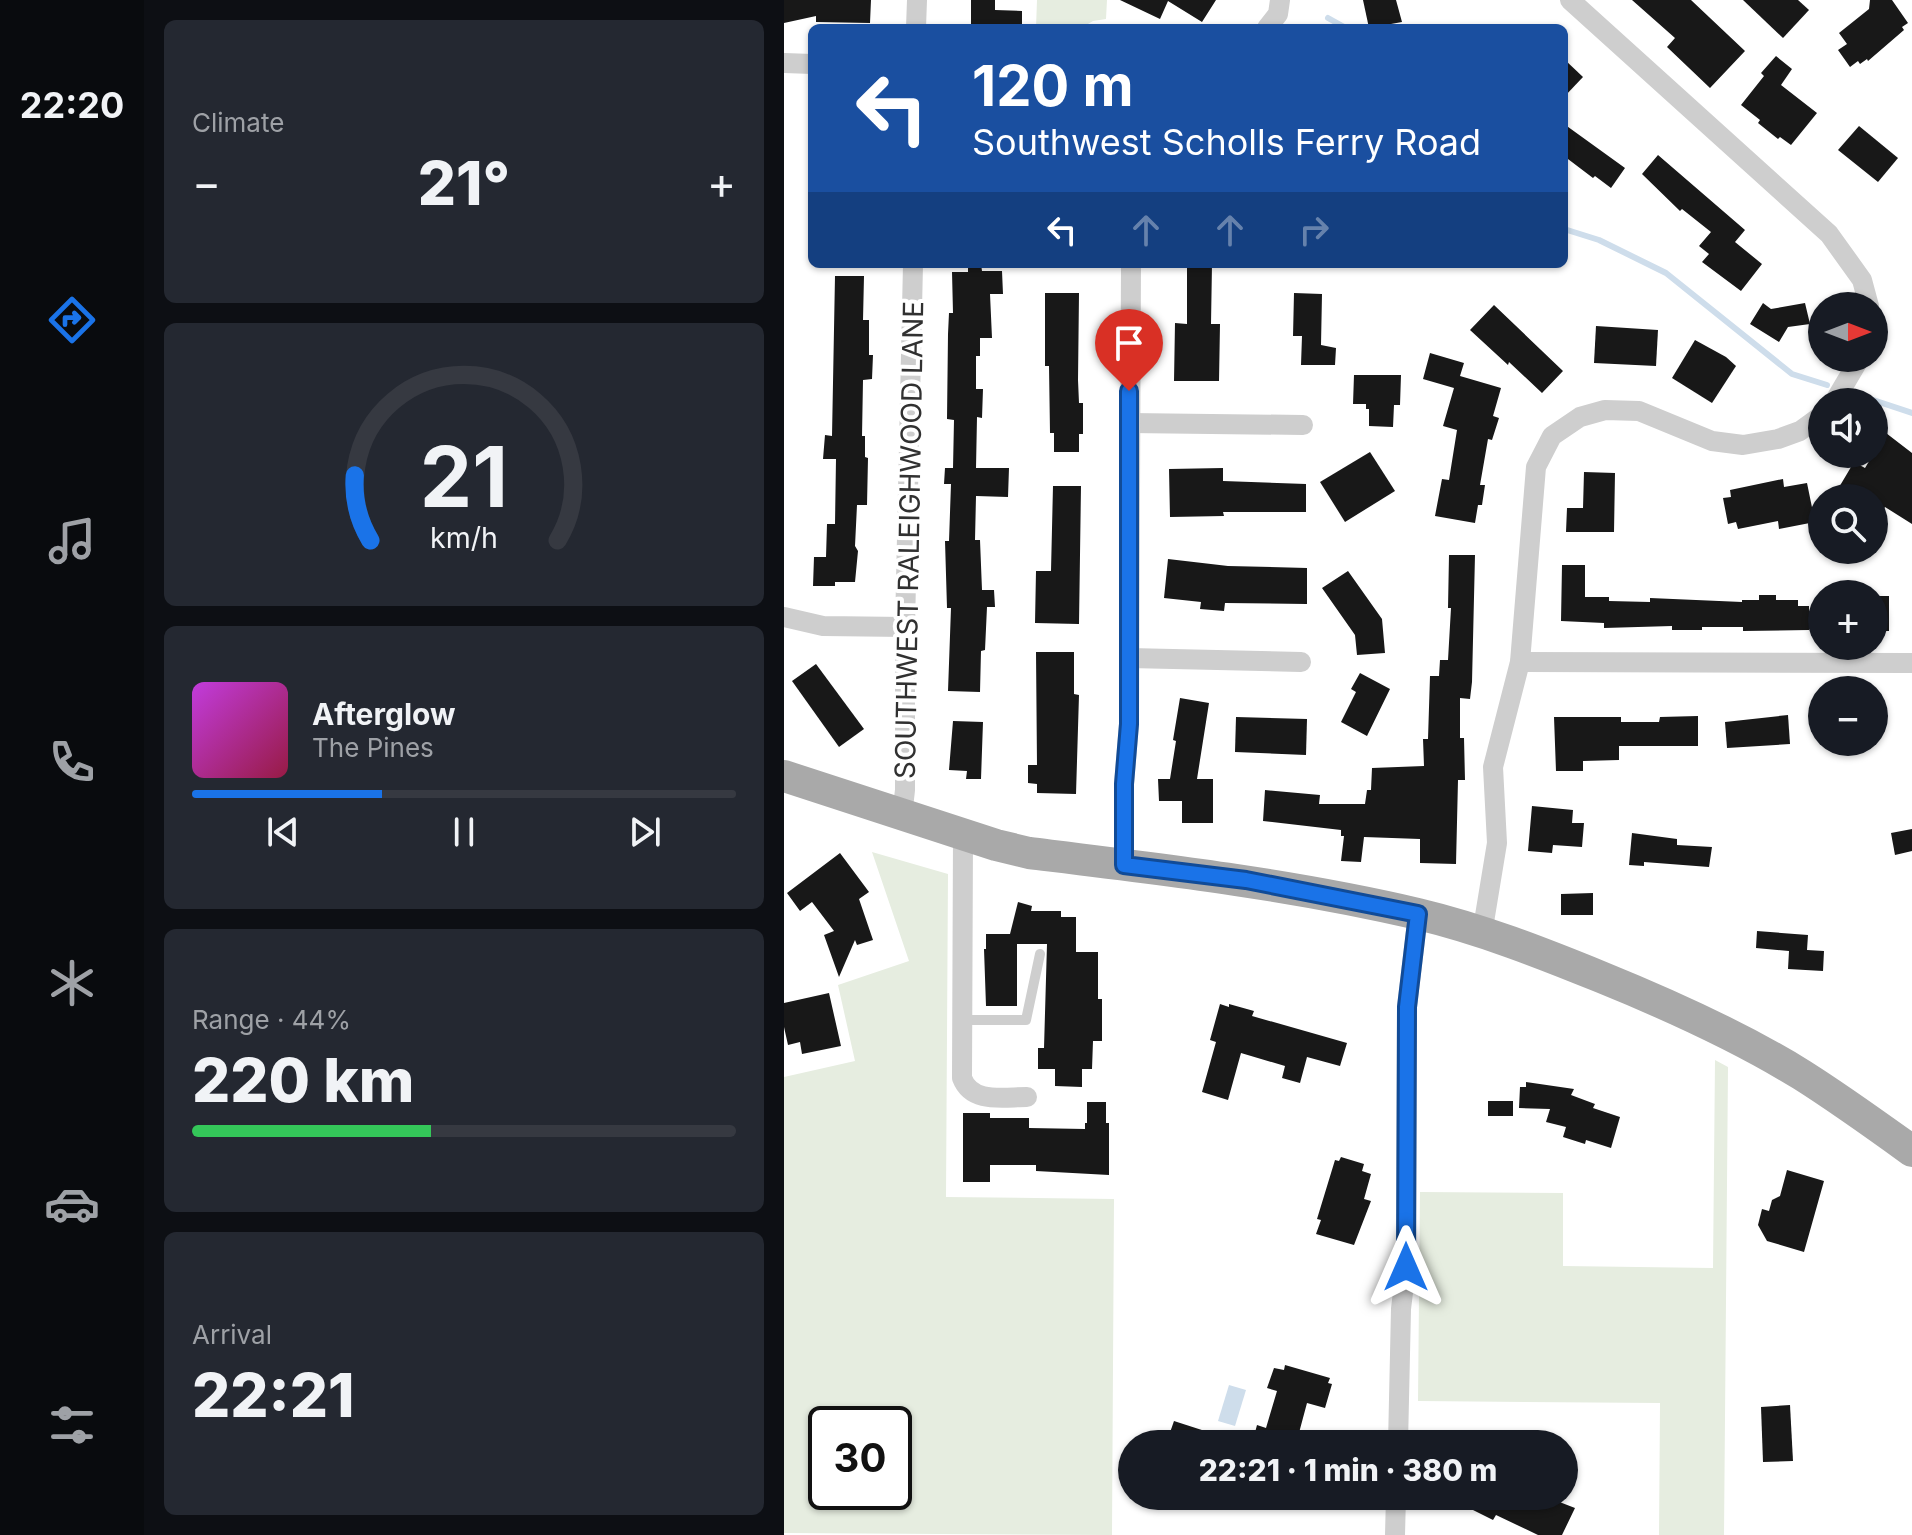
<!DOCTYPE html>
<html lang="en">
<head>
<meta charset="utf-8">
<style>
  body { margin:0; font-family:Inter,sans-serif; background:#242831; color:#f1f3f6; height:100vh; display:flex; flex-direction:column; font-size:30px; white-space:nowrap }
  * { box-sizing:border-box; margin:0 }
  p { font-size:26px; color:#9ea1a6 }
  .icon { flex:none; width:44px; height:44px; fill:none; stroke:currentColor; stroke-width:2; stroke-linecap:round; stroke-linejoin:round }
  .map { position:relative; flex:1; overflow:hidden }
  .side { display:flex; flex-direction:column; gap:20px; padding:20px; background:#0d0f14; width:640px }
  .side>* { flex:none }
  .top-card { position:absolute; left:24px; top:24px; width:760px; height:244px; border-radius:12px; box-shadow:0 2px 6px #0004; background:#1a4fa0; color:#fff; overflow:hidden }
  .needle { width:52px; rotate:90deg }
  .fabs { position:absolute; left:1024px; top:292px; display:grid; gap:16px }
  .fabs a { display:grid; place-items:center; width:80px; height:80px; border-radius:50%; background:#171b24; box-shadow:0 2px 6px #0004; font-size:40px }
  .speed { position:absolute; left:24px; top:1406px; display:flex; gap:16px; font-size:40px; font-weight:700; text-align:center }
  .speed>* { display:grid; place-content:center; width:104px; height:104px; border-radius:50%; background:#171b24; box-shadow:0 2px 6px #0004; line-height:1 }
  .speed .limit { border:4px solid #111; border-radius:12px; background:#fff; color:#111 }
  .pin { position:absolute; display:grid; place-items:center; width:68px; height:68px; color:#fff; margin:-82px -34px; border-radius:50% 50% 50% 0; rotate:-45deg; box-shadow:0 0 8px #0007 }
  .pin .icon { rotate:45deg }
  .me { position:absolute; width:88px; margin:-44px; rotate:0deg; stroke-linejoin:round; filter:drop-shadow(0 0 6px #0008) }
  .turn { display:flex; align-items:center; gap:28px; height:168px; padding:0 32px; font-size:36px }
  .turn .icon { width:104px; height:104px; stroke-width:2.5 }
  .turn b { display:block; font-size:56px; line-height:68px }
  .lanes { display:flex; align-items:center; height:76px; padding:0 32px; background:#0003; justify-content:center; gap:40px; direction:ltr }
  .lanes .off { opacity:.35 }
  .big { font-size:60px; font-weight:800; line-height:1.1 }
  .side .tile { flex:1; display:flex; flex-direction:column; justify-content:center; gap:12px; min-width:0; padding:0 28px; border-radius:12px; background:#242831 }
  .side .dial { align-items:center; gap:0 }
  .dial svg { height:208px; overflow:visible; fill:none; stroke:#363941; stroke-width:7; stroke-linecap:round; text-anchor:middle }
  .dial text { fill:#f1f3f6; stroke:none }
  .song { display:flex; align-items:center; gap:24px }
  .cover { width:96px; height:96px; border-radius:12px; background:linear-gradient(135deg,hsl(290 70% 55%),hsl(340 70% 35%)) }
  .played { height:8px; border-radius:4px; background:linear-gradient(90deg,#1a73e8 35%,#363941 35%) }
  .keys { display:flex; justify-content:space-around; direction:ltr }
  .heat { display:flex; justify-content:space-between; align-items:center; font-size:44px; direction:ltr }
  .charge { height:12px; border-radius:6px; background:linear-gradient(90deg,#34c759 44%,#363941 0) }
  .trip { position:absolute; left:334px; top:1430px; width:460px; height:80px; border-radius:40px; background:#171b24; box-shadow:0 2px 6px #0004; font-weight:800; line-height:80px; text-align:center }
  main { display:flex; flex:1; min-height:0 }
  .tab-bar { display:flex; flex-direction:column; width:144px; justify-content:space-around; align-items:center; background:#090b0e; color:#9ea1a6 }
  .tab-bar .icon { width:56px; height:56px }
  .tab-bar .selected { color:#1a73e8 }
  .tab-bar b { font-size:36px; color:#f1f3f6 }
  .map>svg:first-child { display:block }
  .green { fill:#e6ede0; fill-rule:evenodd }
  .water { fill:#ceddeb }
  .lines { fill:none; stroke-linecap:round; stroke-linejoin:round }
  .stream { stroke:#ceddeb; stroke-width:6 }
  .building { fill:#181818 }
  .lane { stroke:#cecece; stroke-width:10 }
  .street { stroke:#cecece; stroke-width:20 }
  .primary { stroke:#a9a9a9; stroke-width:32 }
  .route-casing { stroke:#114b97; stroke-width:20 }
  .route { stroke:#1a73e8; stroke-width:14 }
  .labels { text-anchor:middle; stroke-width:8; stroke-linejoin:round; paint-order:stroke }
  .street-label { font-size:28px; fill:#313131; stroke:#fff }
</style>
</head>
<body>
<main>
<nav class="tab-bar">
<b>22:20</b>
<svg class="icon selected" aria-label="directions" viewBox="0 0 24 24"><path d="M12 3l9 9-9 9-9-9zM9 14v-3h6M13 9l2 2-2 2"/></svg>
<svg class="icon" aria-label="music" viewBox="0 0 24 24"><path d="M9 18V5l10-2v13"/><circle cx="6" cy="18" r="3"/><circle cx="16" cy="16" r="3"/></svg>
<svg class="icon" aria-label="phone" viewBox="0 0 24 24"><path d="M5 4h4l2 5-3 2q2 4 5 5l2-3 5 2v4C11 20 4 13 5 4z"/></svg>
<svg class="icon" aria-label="climate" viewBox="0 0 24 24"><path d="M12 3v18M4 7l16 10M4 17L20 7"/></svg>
<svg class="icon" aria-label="car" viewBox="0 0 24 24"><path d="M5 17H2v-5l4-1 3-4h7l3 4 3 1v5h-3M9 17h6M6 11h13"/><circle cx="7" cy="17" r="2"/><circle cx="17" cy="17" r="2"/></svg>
<svg class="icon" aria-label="filters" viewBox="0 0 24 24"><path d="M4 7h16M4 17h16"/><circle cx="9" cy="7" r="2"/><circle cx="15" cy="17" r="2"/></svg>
</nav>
<section class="side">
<div class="tile"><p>Climate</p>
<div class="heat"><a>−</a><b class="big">21°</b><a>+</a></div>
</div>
<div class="tile dial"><svg viewBox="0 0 100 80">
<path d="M14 69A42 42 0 1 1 86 69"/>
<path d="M14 69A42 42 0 0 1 8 44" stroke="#1a73e8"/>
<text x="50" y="56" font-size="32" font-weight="700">21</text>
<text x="50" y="72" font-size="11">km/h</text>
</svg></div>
<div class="tile">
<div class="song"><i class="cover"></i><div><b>Afterglow</b><p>The Pines</p></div></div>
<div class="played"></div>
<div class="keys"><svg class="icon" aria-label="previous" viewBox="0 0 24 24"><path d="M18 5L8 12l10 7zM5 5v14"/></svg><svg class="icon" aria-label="pause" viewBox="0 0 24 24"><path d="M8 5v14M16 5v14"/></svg><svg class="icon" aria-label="next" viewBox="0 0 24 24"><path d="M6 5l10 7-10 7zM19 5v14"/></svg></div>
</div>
<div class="tile"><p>Range · 44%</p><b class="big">220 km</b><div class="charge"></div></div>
<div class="tile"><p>Arrival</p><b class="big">22:21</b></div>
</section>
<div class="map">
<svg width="1128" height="1535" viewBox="0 0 1128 1535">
  <rect width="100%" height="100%" fill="#fff"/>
  <g class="green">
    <polygon points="253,0 323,0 322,19 309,21 297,28 252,28"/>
    <path d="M88,852L164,874L162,1197L330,1199L328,1535L0,1533V1077L71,1061L54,985L125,961ZM42,1424H110V1492H42Z"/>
    <polygon points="931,1060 944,1067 940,1535 875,1535 876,1403 634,1401 636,1192 779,1193 779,1266 929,1268"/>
  </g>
  <polygon class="water" points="445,1385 462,1390 451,1426 434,1421"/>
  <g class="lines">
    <g class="stream">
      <polyline points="544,18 562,28"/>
      <polyline points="780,229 815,240 882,273 1008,374 1043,385"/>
      <polyline points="1074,395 1128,413"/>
    </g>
  </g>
  <g class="building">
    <polygon points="0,0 87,0 86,23 32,22 32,16 0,23"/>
    <polygon points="187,0 211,0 211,10 238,11 238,28 187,28"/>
    <polygon points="336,0 432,0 418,22 384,1 376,19"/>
    <polygon points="579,0 612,0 618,22 585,28"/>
    <polygon points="848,0 907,0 961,51 926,88 883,47 891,38"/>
    <polygon points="959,0 1014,0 1025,10 999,38"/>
    <polygon points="1086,0 1108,0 1124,23 1118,27 1120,30 1084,61 1083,59 1076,64 1074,61 1066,67 1054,50 1063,44 1055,33 1085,9"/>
    <polygon points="992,56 1008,69 997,85 1033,113 1007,145 996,137 994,139 974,123 976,120 957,105 980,76 977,73"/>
    <polygon points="780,59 799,77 780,97"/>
    <polygon points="780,124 841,168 827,188 811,176 809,178 780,156"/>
    <polygon points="1075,126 1114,158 1094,182 1054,150"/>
    <polygon points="874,155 961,230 951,242 978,264 957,291 918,262 925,254 915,246 927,232 898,209 896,211 858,174"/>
    <polygon points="184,264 197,264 198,271 218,271 219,294 206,294 208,338 196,338 196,356 192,356 192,389 199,389 198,418 193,417 192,468 225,468 224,497 192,496 191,540 196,540 198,590 210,590 211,607 203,607 201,650 197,651 196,692 164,691 167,608 163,608 161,541 165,541 167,484 160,484 161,468 169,468 170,420 163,419 164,334 165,313 169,313 168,272 184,272"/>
    <polygon points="403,264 428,264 427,324 436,324 435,381 390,381 391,323 403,324"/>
    <polygon points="51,276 80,276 79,320 85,320 85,355 89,355 88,379 79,380 78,436 81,436 81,457 84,458 83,505 73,505 71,546 74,551 71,582 51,582 51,586 29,586 30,557 42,557 43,524 51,524 52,459 39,459 41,435 48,436"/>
    <polygon points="261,293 295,293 294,380 295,403 299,403 299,434 295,434 295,452 270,452 270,433 266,433 265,366 261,366"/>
    <polygon points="510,293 538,294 537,345 552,348 551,365 517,365 518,336 509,336"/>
    <polygon points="979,303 987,309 1021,303 1026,324 1004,327 995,342 966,324"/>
    <polygon points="710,305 779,371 758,393 725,362 724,365 686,330"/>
    <polygon points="812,326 874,330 872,366 810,363"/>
    <polygon points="911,340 942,357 952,366 928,403 888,378"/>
    <polygon points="646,353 680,363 676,376 717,388 709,416 715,418 708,440 704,439 696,485 701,485 698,505 694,505 691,523 651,516 658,479 665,480 673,430 659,426 670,388 639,379"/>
    <polygon points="570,375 617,375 616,405 610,405 609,427 585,426 585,409 582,409 582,404 569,404"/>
    <polygon points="1102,433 1128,453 1128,524 1101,507 1090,526 1090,498 1070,498 1054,489 1070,462 1081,468"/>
    <polygon points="586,452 611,491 561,522 536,482"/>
    <polygon points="439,468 439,481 522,484 522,512 439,512 440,516 386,517 385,469"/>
    <polygon points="800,472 831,473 830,532 782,532 783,508 799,508"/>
    <polygon points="999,479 1000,487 1023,483 1031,522 995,529 994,521 954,529 952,522 944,524 939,498 947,497 946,490"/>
    <polygon points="269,486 297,486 295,624 251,623 252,571 267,571"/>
    <polygon points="665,555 691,555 688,682 686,699 676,698 676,738 680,738 681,780 674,780 672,864 636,863 636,839 580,837 577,862 557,861 560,836 557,836 557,830 479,821 481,790 536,795 535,804 581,804 583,790 587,790 588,768 640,766 639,739 644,739 646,676 655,676 656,660 664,660 667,608 664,608"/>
    <polygon points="384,559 444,566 523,568 523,604 441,603 440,611 416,609 417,602 380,598"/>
    <polygon points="778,565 801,565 801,597 825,597 825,601 866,602 866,598 958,602 958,600 975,600 975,595 992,595 992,600 1014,600 1014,606 1025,606 1025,630 959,631 959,627 918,627 918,630 888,630 888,626 820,628 820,623 777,621"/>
    <polygon points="564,571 598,619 601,653 573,655 571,635 538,588"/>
    <rect x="1090" y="596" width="15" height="35"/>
    <polygon points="252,652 290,652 290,694 295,695 292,794 253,793 253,784 244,783 244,765 253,765"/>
    <polygon points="32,664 80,729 55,747 8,681"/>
    <polygon points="576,673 606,689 583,736 557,722 572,692 567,689"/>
    <polygon points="396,698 425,703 413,779 429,779 429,823 398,823 398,801 375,801 374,779 386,779 392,741 389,740"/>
    <polygon points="1004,715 1006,744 943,748 941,722"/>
    <polygon points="914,716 914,746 835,746 835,760 799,761 799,771 772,771 770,717 837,717 837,722 875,722 876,717"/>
    <polygon points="452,717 523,719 522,755 451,752"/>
    <polygon points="169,721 199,722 197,779 182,779 183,771 165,770"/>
    <polygon points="748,806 789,810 788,823 800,823 798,847 769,845 768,853 744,851"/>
    <polygon points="1128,829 1128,851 1111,855 1107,833"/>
    <polygon points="848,833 893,839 893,845 928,847 925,867 860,862 860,866 845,865"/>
    <polygon points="56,853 85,892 75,899 89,940 73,945 71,940 55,977 40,935 50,931 28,902 16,911 3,893"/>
    <polygon points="809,893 809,915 777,915 777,894"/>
    <polygon points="234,902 248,906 247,911 277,911 277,917 292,917 292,952 314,952 314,999 318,999 318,1041 309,1041 308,1069 298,1069 298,1087 271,1086 271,1069 254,1069 254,1048 260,1048 263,944 233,944 233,1006 202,1006 200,949 202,949 202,934 226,934"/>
    <polygon points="973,931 1024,935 1023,950 1040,951 1039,971 1004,969 1005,951 972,948"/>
    <polygon points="45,993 57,1046 18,1054 16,1042 4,1045 0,1027 0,1003"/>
    <polygon points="436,1004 445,1007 445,1004 470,1011 468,1016 563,1043 556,1066 523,1057 516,1083 498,1078 501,1066 457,1053 444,1100 418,1092 432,1042 426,1040"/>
    <polygon points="742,1082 790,1089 787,1095 811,1104 809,1108 836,1117 827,1148 802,1140 801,1144 779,1137 782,1127 762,1122 766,1109 735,1108 736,1087 742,1087"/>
    <rect x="704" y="1101" width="25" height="15"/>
    <polygon points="303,1102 322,1102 322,1123 325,1123 325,1175 252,1171 252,1165 206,1165 206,1182 179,1182 179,1113 206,1113 206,1118 245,1118 245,1128 301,1129 301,1123 303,1123"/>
    <polygon points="557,1157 580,1164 578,1171 587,1174 580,1199 587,1201 570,1245 532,1234 537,1220 533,1219 551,1160 555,1161"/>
    <polygon points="1003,1170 1040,1181 1020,1252 983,1241 974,1225 978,1209 985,1211 988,1200 996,1196"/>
    <polygon points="501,1365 546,1378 544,1383 548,1384 541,1408 523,1403 512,1444 468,1444 473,1425 482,1428 493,1391 483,1388 490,1368 500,1370"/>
    <polygon points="1006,1405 1009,1461 979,1462 977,1407"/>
    <polygon points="390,1421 424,1432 421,1444 382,1444"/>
    <polygon points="696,1496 760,1496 791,1508 778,1535 754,1535 712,1515 709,1520 689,1510"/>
  </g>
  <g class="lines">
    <polyline class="lane" points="177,1020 242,1020 256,954"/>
    <g class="street">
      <polyline points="786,0 1045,234 1078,280 1085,306"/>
      <polyline points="132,28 133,0"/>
      <polyline points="483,28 494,14 496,0"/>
      <polyline points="0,63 28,64"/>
      <polyline points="1050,402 1076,358"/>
      <polyline points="345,423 519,425"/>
      <polyline points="0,617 39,626 121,627"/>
      <polyline points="345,658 517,662"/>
      <polyline points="736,662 1128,663"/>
      <polyline points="118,816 121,790 121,627 129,264"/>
      <path d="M179,836L178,1078C188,1104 219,1097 243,1097"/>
      <polyline points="340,865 340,784 345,724 347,264"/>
      <polyline points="698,934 713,843 709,767 736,662 752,467 768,436 796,417 821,410 855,411 928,441 959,445 994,439 1016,431 1038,415"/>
      <polyline points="614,1444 617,1309 622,1267 623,1007 634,914"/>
      <polyline points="611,1535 612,1496"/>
    </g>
    <path class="primary" d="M0,776L212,845L245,853C376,869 506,884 634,914C697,929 758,953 817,977C886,1005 955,1036 1018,1075C1056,1099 1092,1125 1128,1151"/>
  </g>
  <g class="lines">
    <g class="route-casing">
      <polyline id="route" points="345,391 345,724 340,784 340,865 462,880 634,914 623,1007 622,1267"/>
    </g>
    <use href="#route" class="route"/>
  </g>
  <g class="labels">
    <g class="street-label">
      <text transform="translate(125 540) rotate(-89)" y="10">SOUTHWEST RALEIGHWOOD LANE</text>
    </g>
  </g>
</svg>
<div class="fabs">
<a><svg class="needle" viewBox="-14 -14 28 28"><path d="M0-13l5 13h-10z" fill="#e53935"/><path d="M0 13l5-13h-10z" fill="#9ea1a6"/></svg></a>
<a><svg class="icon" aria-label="sound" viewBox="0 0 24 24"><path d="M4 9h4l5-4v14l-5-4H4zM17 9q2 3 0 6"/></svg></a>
<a><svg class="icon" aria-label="search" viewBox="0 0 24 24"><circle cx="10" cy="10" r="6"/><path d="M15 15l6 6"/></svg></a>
<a>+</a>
<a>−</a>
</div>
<div class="speed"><div class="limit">30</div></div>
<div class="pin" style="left:345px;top:391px;background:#d93025"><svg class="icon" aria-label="arrive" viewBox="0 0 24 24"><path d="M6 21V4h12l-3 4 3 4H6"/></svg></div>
<svg class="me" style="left:622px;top:1267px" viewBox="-20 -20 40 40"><path d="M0-17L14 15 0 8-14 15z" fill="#1a73e8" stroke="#fff" stroke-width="4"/></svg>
<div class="trip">22:21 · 1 min · 380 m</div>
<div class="top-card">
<div class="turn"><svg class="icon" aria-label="left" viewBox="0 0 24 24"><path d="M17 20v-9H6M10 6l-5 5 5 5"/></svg><div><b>120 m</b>Southwest Scholls Ferry Road</div></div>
<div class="lanes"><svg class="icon" aria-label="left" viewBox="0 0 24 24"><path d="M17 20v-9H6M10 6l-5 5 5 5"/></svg><svg class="icon off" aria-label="ahead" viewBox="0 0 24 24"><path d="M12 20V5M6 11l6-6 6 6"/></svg><svg class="icon off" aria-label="ahead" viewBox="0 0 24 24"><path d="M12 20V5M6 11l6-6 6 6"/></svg><svg class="icon off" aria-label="right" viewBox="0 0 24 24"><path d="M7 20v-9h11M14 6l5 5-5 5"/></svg></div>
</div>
</div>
</main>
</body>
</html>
